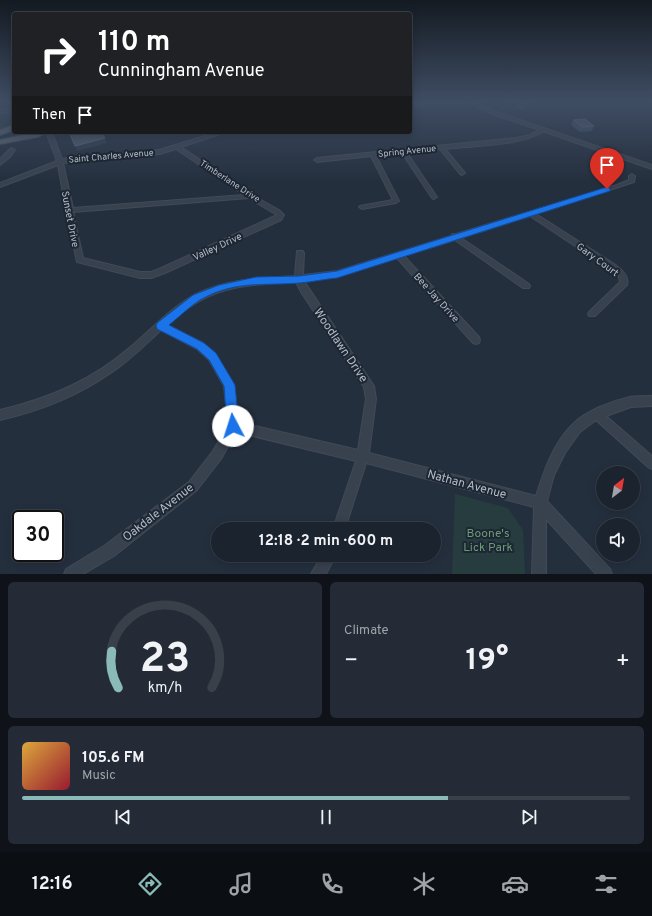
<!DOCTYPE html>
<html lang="en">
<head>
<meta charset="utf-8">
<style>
  body { margin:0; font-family:Overpass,sans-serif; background:#242b36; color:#f1f3f6; height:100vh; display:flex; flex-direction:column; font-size:15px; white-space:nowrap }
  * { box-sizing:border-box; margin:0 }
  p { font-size:13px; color:#a0a4aa }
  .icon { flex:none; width:22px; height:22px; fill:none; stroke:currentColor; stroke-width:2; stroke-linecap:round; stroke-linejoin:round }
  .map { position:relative; height:574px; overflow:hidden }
  .panel { display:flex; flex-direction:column; gap:8px; padding:8px; background:#0f1319; flex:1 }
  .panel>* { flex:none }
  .top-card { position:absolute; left:12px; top:12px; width:400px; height:122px; border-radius:4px; box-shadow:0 2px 10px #0003,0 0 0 1px #39404a; background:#202124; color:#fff; overflow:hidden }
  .needle { width:26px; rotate:31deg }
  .tools { position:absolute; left:596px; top:466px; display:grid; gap:8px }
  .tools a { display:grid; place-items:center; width:44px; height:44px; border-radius:50%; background:#1b232e; box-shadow:0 2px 10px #0003,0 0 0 1px #39404a; font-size:20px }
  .speed { position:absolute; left:12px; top:510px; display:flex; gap:8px; font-size:20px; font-weight:700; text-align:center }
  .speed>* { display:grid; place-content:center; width:52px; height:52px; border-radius:50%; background:#1b232e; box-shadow:0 2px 10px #0003,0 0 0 1px #39404a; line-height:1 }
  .speed .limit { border:2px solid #111; border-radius:6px; background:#fff; color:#111 }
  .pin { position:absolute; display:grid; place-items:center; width:34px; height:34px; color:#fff; margin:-41px -17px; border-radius:50% 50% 50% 0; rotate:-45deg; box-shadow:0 0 4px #0007 }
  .pin .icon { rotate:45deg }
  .me { position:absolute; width:44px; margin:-22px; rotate:355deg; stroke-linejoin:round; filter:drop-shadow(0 0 3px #0008) }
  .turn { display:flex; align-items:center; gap:14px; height:84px; padding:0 20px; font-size:18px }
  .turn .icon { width:52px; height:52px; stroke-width:2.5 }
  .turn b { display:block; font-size:28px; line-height:34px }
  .then { display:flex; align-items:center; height:38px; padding:0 20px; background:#0003; gap:8px; font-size:15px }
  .big { font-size:30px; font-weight:700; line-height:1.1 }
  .panel .widget { flex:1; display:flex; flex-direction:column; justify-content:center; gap:6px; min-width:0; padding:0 14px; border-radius:6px; background:#242b36 }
  .panel .dial { align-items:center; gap:0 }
  .dial svg { height:104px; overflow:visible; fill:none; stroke:#39404a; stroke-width:7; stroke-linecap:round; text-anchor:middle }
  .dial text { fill:#f1f3f6; stroke:none }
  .song { display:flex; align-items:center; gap:12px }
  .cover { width:48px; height:48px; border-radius:6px; background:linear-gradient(135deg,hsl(40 70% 55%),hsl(350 70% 35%)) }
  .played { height:4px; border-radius:2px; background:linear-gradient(90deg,#8bbbb9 70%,#39404a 70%) }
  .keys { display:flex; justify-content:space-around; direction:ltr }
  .heat { display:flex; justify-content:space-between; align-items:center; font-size:22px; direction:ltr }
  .panel .tiles { flex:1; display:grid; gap:8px; grid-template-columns:1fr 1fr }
  .widget:last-child { grid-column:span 2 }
  .trip { position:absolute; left:211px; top:522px; width:230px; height:40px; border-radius:20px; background:#1b232e; box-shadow:0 2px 10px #0003,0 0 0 1px #39404a; font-weight:700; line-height:40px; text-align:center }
  .tabs { display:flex; height:64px; justify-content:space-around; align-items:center; background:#0b0e12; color:#a0a4aa }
  .tabs .icon { width:28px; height:28px }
  .tabs .current { color:#8bbbb9 }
  .tabs b { font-size:18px; color:#f1f3f6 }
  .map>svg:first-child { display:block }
  .green { fill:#263c3f }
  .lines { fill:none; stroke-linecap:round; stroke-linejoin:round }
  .minor-casing { stroke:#414a57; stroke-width:2 }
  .tertiary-casing { stroke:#414a57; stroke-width:2 }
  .primary-casing { stroke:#414a57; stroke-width:2 }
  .minor { fill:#38414e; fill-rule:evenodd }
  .tertiary { fill:#38414e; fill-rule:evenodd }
  .primary { fill:#56606e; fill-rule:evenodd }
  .wall { fill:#3f4b5c }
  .shaded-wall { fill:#2f3b4b }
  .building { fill:#4b5868; stroke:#5c6777 }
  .route { fill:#1a73e8; stroke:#114b97 }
  .labels { text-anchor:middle; stroke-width:4; stroke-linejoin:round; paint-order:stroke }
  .far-street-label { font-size:9px; fill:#b4bcc9; stroke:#1d2633 }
  .street-label { font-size:10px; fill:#b4bcc9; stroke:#1d2633 }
  .near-street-label { font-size:12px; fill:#b4bcc9; stroke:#1d2633 }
  .near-park-label { font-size:12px; fill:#6b9a76; stroke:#1d2633 }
</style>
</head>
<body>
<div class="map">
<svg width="652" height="574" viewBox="0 0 652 574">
  <rect width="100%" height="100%" fill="#242f3e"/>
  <g class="green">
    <polygon points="0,112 9,115 14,121 10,127 0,132"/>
    <polygon points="455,494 508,508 523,530 525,574 452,574"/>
  </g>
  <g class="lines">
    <g class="minor-casing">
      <g id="minor">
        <polygon points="450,101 467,101 465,102 410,107 410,105"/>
        <path d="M543,128L545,129V131C517,147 477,145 445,149L465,173L462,175L460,174L440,149L407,153L437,197L434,199L432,198L402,153L376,156L399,201L396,203L362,209L359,207L360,206L393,200L371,156L317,162L314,160L317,158L516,138L530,135Z"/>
        <path d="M46,132H52L62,159L159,150L218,132H226L181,147L252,195L279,210L284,215L281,220L165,273L151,278H140L77,262L66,210L58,165L0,187V183L57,161ZM176,149L244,195L73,208L63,163L160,154ZM249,198L277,215L159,269L151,272H140L83,258L73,212Z"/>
        <path d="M632,174L635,176L634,182L536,214L614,264C620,269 630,275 627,285L595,316H589L588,314L589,312L620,282L619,277L608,268L530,216L461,238L529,284L530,286L529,288H523L455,240L404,256L479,337L480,340L479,343L476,344L473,343L397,258L337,277L304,281L374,386L376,399L369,453L536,496C544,471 553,444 572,425C585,411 612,401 630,397C637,396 645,396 652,396V406L631,407L606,416L652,456V469L648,467L596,420L580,432L565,453L554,475L547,501L610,569L612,574H596L546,519V574H532L534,507L366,463L345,529H333L356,461L236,432L221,459L197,490L114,556L83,574H64L66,569L104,546L189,482L213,451L228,425L224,386L209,360L197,349L161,330C145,345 130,360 112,372C78,396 40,411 0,420V410C47,399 91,381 128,349C150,331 169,309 194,295C225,279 261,278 295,276L297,251H303L304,253L303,275L337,271L451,236L452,234H456L617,185L629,180V176ZM296,282L301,292L364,387L366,399L358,450L238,422L234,385L215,354L203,343L167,325C209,286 241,285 296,282Z"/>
        <polygon points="322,555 336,555 326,574 311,574"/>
      </g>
    </g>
    <g class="tertiary-casing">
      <g id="tertiary">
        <polygon points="466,101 474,101 494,111 652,165 652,169 490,113"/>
        <polygon points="0,108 14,111 14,115 0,112"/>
        <polygon points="12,148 15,150 10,157 0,165 0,159 10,149"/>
      </g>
    </g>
    <g class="primary-casing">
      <g id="primary">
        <polygon points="14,125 14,130 0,135 0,130"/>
        <polygon points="36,132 48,132 38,137 0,144 0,140"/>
      </g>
    </g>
    <use href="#minor" class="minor"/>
    <use href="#tertiary" class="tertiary"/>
    <use href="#primary" class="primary"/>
  </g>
  <g class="wall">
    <polygon points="518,101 534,101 533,103 523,110 516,108"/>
    <polygon points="573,120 594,126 592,131 580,132 571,125"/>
  </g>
  <g class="shaded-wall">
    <polygon points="527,101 534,101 533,103 523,110"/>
    <polygon points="105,138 107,143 77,151 75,146"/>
  </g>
  <g class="building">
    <polygon points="585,119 594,126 582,127 573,120"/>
    <polygon points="69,132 101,132 105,138 75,146"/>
  </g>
  <linearGradient id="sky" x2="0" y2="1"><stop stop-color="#141a22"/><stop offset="0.56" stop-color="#3f4d63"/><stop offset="1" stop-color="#3f4d63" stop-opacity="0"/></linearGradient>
  <rect width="652" height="181" fill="url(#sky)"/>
  <path class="route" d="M607,187L610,188V191L337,278C325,279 312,282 300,283C264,286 235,280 200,300C189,307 179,317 169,325L204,343L216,353L235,385L239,426L237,431L233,432L229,431L227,426L224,386L209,360L197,349L157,329L156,326L157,323L193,295L219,285L256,277L299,276L337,271Z"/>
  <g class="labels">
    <g class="far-street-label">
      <text transform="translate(407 151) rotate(-6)" y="3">Spring Avenue</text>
      <text transform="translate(111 156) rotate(-5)" y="3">Saint Charles Avenue</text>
      <text transform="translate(230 181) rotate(33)" y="3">Timberlane Drive</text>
    </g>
    <g class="street-label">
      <text transform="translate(71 219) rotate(79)" y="4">Sunset Drive</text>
      <text transform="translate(217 246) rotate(-25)" y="4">Valley Drive</text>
      <text transform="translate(598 259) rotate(36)" y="4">Gary Court</text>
      <text transform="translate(437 297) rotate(48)" y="4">Bee Jay Drive</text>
    </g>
    <g class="near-street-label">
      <text transform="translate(341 345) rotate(56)" y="4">Woodlawn Drive</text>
      <text transform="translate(467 484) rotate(15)" y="4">Nathan Avenue</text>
      <text transform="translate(158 512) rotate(-38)" y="4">Oakdale Avenue</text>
    </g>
    <g class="near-park-label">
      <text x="488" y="537">Boone's<tspan x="488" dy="14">Lick Park</tspan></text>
    </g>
  </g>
</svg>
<div class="tools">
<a><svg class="needle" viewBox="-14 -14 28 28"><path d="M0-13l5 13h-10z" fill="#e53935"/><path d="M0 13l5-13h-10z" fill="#a0a4aa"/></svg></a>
<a><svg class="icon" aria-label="sound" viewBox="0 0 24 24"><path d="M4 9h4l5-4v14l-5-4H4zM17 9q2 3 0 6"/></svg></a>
</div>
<div class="speed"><div class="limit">30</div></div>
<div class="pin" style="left:607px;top:189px;background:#d93025"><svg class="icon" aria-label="arrive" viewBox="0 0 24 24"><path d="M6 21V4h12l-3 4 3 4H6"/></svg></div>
<svg class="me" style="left:233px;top:426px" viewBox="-20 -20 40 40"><circle r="19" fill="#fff"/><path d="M0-13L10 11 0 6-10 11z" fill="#1a73e8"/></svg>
<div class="trip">12:18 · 2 min · 600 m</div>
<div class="top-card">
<div class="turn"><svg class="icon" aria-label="right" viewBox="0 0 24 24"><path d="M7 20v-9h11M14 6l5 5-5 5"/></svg><div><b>110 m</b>Cunningham Avenue</div></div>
<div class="then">Then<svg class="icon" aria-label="arrive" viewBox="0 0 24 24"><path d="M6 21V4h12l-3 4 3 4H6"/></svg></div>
</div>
</div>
<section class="panel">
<div class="tiles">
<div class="widget dial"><svg viewBox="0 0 100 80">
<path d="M14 69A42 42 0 1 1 86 69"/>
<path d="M14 69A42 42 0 0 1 9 41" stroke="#8bbbb9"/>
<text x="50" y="56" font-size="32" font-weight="700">23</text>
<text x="50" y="72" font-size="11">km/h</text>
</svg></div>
<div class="widget"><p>Climate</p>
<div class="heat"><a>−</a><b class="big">19°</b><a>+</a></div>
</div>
<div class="widget">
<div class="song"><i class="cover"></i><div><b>105.6 FM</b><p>Music</p></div></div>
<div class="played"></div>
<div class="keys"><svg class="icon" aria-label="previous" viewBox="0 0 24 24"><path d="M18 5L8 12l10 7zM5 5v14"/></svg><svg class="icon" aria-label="pause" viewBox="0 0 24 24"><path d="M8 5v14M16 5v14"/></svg><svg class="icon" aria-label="next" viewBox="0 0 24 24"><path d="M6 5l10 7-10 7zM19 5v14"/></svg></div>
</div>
</div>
</section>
<nav class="tabs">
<b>12:16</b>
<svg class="icon current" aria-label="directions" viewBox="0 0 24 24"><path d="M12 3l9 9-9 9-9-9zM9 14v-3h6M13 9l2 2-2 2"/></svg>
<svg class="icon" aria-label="music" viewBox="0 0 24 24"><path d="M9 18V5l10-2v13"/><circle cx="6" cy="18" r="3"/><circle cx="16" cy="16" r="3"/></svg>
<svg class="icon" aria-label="phone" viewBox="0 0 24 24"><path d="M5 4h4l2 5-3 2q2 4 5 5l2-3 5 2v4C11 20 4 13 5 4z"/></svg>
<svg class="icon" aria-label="climate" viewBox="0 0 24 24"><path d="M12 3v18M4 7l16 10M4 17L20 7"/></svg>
<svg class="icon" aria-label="car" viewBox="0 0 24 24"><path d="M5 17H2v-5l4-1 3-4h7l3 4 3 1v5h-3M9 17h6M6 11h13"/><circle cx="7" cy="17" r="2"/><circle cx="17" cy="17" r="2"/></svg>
<svg class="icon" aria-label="filters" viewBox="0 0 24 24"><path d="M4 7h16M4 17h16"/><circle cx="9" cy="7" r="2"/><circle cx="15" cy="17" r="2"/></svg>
</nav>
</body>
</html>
